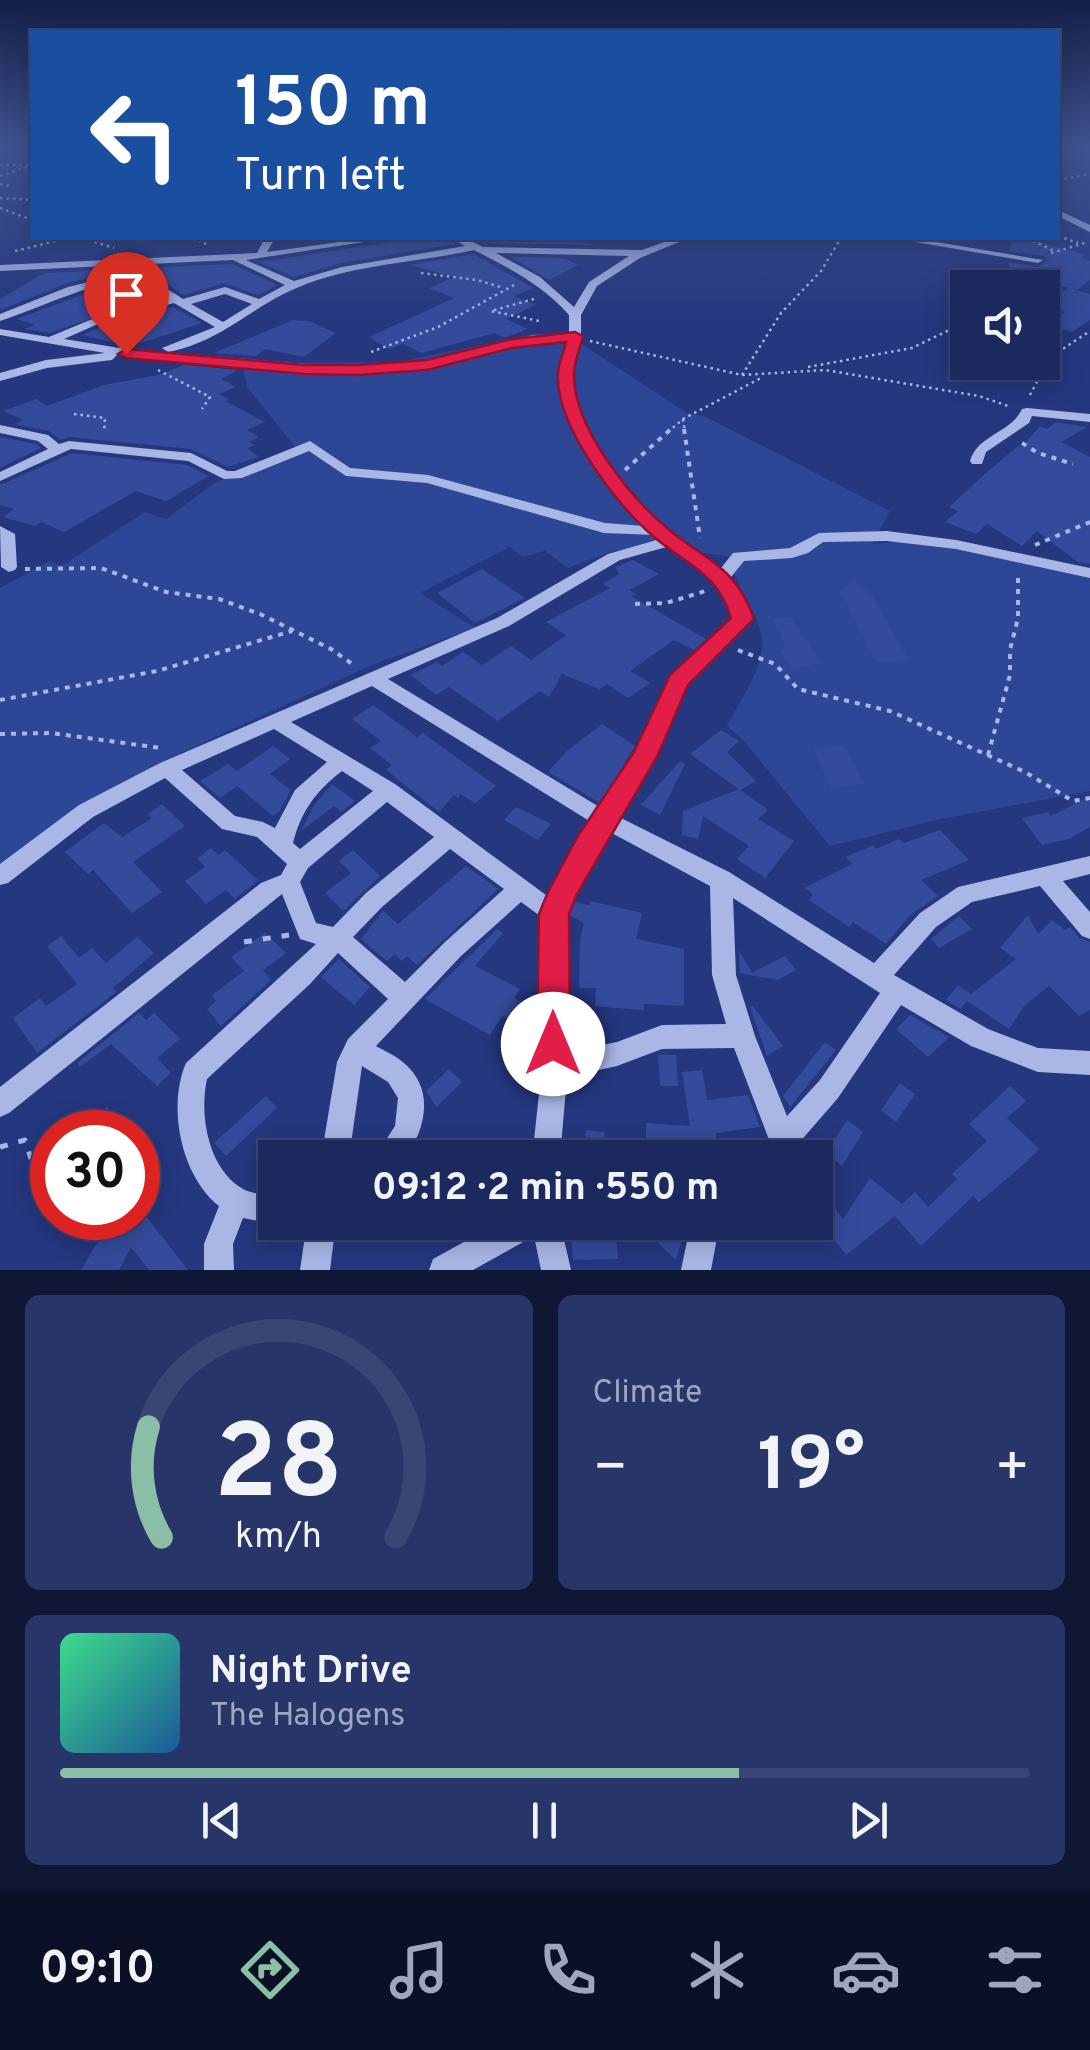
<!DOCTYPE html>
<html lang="en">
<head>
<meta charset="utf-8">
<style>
  body { margin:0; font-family:Overpass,sans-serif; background:#283568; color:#f1f3f6; height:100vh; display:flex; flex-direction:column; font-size:38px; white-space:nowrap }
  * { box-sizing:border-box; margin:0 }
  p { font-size:32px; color:#a0a6bd }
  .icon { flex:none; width:55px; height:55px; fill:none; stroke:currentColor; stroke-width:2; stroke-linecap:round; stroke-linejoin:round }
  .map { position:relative; height:1270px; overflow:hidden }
  .panel { display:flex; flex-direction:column; gap:25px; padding:25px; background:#0f1734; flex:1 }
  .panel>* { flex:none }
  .banner { position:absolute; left:30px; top:30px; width:1030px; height:210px; border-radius:0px; box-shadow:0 5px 25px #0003,0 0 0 2px #394574; background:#1a4fa0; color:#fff; overflow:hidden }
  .tools { position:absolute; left:950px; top:270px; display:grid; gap:20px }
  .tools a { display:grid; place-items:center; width:110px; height:110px; border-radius:0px; background:#1b295f; box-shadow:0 5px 25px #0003,0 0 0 2px #394574; font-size:50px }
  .speed { position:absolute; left:30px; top:1110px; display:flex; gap:20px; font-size:50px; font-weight:700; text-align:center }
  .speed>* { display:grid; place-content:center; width:130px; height:130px; border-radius:50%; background:#1b295f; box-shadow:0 5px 25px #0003,0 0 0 2px #394574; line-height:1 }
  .speed .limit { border:15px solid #d22; background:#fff; color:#111 }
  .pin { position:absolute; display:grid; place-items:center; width:85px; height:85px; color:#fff; margin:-102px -42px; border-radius:50% 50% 50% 0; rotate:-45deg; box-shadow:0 0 10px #0007 }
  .pin .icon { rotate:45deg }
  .me { position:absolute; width:110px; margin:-55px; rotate:0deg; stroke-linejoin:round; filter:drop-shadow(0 0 8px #0008) }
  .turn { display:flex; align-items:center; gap:35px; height:210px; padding:0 40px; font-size:45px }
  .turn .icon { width:130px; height:130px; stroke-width:2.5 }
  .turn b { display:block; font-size:70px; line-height:85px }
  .big { font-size:75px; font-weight:700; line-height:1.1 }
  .panel .tile { flex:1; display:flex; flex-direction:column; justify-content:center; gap:15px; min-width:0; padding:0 35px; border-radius:15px; background:#283568 }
  .panel .dial { align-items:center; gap:0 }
  .dial svg { height:260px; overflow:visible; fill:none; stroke:#394574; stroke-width:7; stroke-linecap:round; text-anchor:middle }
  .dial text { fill:#f1f3f6; stroke:none }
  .song { display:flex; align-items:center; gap:30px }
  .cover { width:120px; height:120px; border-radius:15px; background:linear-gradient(135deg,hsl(150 70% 55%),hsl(210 70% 35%)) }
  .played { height:10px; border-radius:5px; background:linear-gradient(90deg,#8abfa5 70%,#394574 70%) }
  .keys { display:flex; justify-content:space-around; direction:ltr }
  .heat { display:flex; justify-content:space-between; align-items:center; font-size:55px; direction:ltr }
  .panel .tiles { flex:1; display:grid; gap:25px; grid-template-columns:1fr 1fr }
  .tile:last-child { grid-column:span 2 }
  .trip { position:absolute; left:258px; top:1140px; width:575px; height:100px; border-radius:0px; background:#1b295f; box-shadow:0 5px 25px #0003,0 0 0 2px #394574; font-weight:700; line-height:100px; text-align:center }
  .dock { display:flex; height:160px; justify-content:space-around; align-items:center; background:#0b1026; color:#a0a6bd }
  .dock .icon { width:70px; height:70px }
  .dock .selected { color:#8abfa5 }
  .dock b { font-size:45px; color:#f1f3f6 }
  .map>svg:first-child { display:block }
  .green { fill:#2e4696 }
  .building { fill:#344b9c }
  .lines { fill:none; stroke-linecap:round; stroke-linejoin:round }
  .path-far2 { stroke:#a9b7e6; stroke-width:2.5; stroke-dasharray:2.5 4; stroke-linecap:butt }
  .path-far1 { stroke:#a9b7e6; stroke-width:4; stroke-dasharray:5 6; stroke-linecap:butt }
  .path { stroke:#a9b7e6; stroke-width:5; stroke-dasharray:8 11; stroke-linecap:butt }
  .minor { fill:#a9b7e6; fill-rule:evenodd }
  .route { fill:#e11d48; stroke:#92132f; stroke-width:2.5 }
</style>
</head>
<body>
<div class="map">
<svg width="1090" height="1270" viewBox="0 0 1090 1270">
  <rect width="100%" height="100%" fill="#24377f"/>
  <path class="green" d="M534,334L571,337L687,413L706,417L890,511L872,544L919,540L1090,574V791L941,819L830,846L743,740L727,726C740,699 771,659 760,629C752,604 735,582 727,556L645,546L611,552L568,568L545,551L523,557L510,547L420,593L475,628L370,666L159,763L15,860L0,875V588L50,561L61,566L145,512L166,519L213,484L296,448L247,387L242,363L398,362Z"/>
  <g class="building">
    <polygon points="394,238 449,238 455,244 341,263 294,277 259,262 391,242"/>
    <polygon points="472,238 569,238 593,245 484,243"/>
    <polygon points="1011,238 1024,238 1086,255 1081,258 1090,261 1090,280 1077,290 1040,281 1043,278 1009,267 1009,262 1037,267 1047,261 1044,256 1010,251"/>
    <polygon points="473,254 533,288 514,296 536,305 506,319 528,329 505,338 495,333 421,353 403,344 389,349 369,337 454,298 429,288 455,277 410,265"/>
    <polygon points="511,257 564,258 578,265 549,280"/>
    <polygon points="232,264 277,285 259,295 224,283 184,295 156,277 162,267"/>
    <polygon points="107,270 114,272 67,283 0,310 0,299 44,273"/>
    <polygon points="138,280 156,297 49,333 24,329 35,325 17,319 87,293"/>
    <polygon points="1068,288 1090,294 1090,320 1072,332 1046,324 1065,312 1044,305"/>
    <polygon points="173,307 202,323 141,343 136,340 123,345 83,335 77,337 99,328"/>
    <polygon points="293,320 309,321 336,333 304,357 265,349 256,356 214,353"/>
    <polygon points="184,365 238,370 222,379 236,387 219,394 229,400 225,401 265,422 247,430 259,437 249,442 255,445 247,448 259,457 228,467 191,449 69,437 60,440 49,431 14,424 23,420 3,411 36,399 47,406 104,385 158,375"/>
    <polygon points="1056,422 1087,427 1061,442 1090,457 1090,564 1078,562 1037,531 1022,546 987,524 976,534 945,522 958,511 949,507 986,473 1018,446 1022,447 1040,426 1047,429"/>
    <polygon points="0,437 36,444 41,448 0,468"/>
    <polygon points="72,453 187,465 209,476 166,501 136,491 64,532 41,522 35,526 3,517 14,509 0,505 0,485"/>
    <polygon points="633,560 659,574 630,590 636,594 631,596 706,639 694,650 674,640 630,671 650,683 628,698 607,684 599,689 562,674 549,697 540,691 498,721 449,687 436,695 411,675 437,662 442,666 463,652 482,665 511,646 531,660 566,635 546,622 610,588 603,584 619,574 615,567"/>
    <polygon points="482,569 525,598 475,623 437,593"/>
    <polygon points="854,580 872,596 909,660 876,662 840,591"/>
    <polygon points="790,617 822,663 792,669 779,649 786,648 773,619"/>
    <polygon points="373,705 417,737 423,733 496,786 475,803 460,794 458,798 454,795 439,812 386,770 392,765 370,748 381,741 352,719"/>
    <polygon points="602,724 635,746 600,803 548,772 567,751"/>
    <polygon points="721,730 739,741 727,752 756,781 740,790 690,754"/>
    <polygon points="845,745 864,784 831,788 813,749"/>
    <polygon points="273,746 290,759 270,774 291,790 279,812 273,816 237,786 220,798 200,781 228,764 237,771"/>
    <polygon points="680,761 685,764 660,815 641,805"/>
    <polygon points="332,784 355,801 341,812 334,806 301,831 314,805"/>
    <polygon points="739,789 768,810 758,819 794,841 765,878 737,859 749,846 703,816 698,839 682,835 683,811"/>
    <polygon points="1090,796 1090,827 1069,839 1042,845 1022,818 1048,812 1051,816"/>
    <polygon points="162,804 185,826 133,862 162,892 132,913 93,870 88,874 65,852 104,823 122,837 152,818 148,814"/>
    <polygon points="516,807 551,824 538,840 504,820"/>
    <polygon points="940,830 969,860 921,880 938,896 909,916 886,944 853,922 849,927 809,900 813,894 804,888 852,864 846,857 873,845 876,849 899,839 904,843"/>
    <polygon points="211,848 219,855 225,850 258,880 235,899 226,890 206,904 185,881 205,867 197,858"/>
    <polygon points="353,850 380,876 343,911 325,893 351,873 339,861"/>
    <polygon points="466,866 498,889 417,965 407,956 402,961 395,954 387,961 361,939 383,911 398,924"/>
    <polygon points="590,901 642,913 636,939 684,949 684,1006 644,1004 644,1010 604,1007 595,1006 596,988 579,988 580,939 584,923 569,915 576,902 589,905"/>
    <polygon points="1028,915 1038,934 1052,920 1065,930 1070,927 1079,938 1090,942 1090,1010 1079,1016 1049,986 1024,1006 1009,1029 967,1001 961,1009 946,1000 958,985 971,994 1016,959 1000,948"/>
    <polygon points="959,916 972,929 939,948 931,939"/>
    <polygon points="497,929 503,933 475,966 520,989 514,998 537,1011 525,1028 502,1016 490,1035 425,999"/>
    <polygon points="265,933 286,953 263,970 271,980 221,1026 207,1009 216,1001 212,995 244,971 231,957"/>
    <polygon points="61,936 79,958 92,948 106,963 137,937 154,953 113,988 116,992 37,1053 13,1018 40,998 46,1006 77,984 47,946"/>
    <polygon points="739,950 752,973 785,956 796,970 778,980 740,973"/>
    <polygon points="339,959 370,987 354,1005 321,977"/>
    <polygon points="753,1006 783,1046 767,1056 750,1007"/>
    <polygon points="139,1013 146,1020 154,1013 180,1039 157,1058 171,1073 157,1086 111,1044 80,1067 77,1063"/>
    <polygon points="910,1015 949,1037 928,1057 896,1029"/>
    <polygon points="825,1042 836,1050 790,1107 783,1096"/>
    <polygon points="658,1055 676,1055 678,1086 660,1086"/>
    <polygon points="449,1069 462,1082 436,1107 426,1091"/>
    <polygon points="702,1070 707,1100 748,1095 760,1127 716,1133 714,1158 646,1146 646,1123 690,1126 682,1072"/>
    <polygon points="900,1083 915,1094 896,1122 881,1110"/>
    <polygon points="1010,1086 1026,1101 1007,1118 1039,1149 1023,1165 979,1202 973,1196 921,1246 895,1216 846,1255 819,1219 834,1207 843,1219 870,1178 902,1204 915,1192 928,1207 957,1179 952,1174 987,1141 969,1124"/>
    <polygon points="266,1096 277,1108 226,1156 214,1143"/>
    <polygon points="107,1107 128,1132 76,1132"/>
    <polygon points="847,1120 863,1132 842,1166 826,1153"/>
    <polygon points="586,1130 605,1132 603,1158 584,1158"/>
    <polygon points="138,1206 188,1270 149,1270 131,1247 119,1270 81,1270 95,1246 124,1218 138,1218"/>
    <polygon points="673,1222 686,1226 676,1260 658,1243"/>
    <polygon points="593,1226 593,1237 616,1236 618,1259 573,1260 570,1227"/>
  </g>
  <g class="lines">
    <g class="path-far2">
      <polyline points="0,165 28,165"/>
      <polyline points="0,176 32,165"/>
      <polyline points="1058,180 1090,174"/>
      <polyline points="0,184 10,186"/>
      <polyline points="0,198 32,200"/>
      <polyline points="0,208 32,220"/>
      <polyline points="1058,236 1078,243"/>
      <polyline points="82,238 114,248"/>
      <polyline points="192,238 206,244"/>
      <polyline points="1027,238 1054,251"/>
      <polyline points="15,251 69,238"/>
      <polyline points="1051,253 1085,243"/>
      <polyline points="421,273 477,280 504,288"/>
      <polyline points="1010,288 1029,272"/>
      <polyline points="534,299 491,311 539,321"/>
      <polyline points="590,341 742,375 825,370 979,396 1011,407"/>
      <polyline points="371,352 438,327 516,284"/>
      <polyline points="808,367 912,348 968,321"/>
      <polyline points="158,370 210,397 202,409"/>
      <polyline points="742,375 781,313 821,271 841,238"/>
      <polyline points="1030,395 1049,358 1090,331"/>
      <polyline points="74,414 105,418 104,432"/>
      <polyline points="683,419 685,432"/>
      <polyline points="668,432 683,419 761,378"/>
    </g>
    <g class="path-far1">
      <polyline points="684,429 700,538"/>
      <polyline points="1022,443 1038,453 1073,464"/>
      <polyline points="625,470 671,429"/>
      <polyline points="1035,545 1090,522"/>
      <polyline points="25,569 101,568 166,592 219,599 260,614 331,649 355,666"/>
      <polyline points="635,604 666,603 709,590"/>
      <polyline points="738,650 775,664 798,689 890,711 1025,772 1073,801 1090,798"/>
      <polyline points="0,700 157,671 292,631"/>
      <polyline points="0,734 51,733 161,748"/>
      <polyline points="988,755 1010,675 1010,650 1018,618 1018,574"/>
    </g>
    <g class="path">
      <polyline points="244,942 289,935"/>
      <polyline points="0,1147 25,1140 43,1196"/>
    </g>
    <g class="minor">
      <polygon points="1058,210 1090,225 1090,232 1058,216"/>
      <path d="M265,238H275L267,252L368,238H390L246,260L294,281L342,267L465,246L452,238H464L483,247L642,250L676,238H689L640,258L597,286L581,315V337L572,373L576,402L610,472L664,528L721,568L733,553L790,548L819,533L887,531L956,540L1090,568V578L956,549L887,541L823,542L808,553L792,558L744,561L731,577L744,598L752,619L686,684L656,755L617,816L729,872L874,963L920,913L958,887L1090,856V874L1063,881L1090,912V939L1082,936L1040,886L972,902L936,927L894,975L988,1029L1038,1048L1090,1051V1075L1038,1072L971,1046L901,1005L838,1098L798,1144L804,1158H776L734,1048L662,1049L617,1066L567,1077L560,1158H532L542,1067L543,918L521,902L461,956L376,1046C385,1051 396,1056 404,1063C435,1089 426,1129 405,1158H374L395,1126L398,1098L388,1082L362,1066L349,1158H321L337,1062L348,1039L388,999L338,953L310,984L207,1079C199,1115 208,1169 243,1189C252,1194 265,1194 275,1196V1222H279L275,1224L243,1218L233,1244L234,1270H204V1244L219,1206C181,1176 167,1107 186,1063L316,944L300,939L282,894L9,1113L0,1117V1087L261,883L281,875L287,864L257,837L222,829L165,778L93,817L8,883L0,885V864L79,805L160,763L497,618L608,554L660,539L655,535L604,533L427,483L346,476L309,451L242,478L224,479L188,461L71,449L0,481V472L48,449L38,441L0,433V425L48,435L59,444L69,441L191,453L227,471H235L310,441L350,468L428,475L605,523L645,526L597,474L564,402L560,373L568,341L533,343L427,369L330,374L117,355L112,360L47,368L0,381V373L46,360L105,353L0,335V329L49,337L90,320L166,298L148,288L140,276C90,283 47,305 0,321V314L68,287L154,266L159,269L150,278L183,299L225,287L259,299L285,285L233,260L0,271V265L257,253ZM474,250C509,268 543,285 569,315V334L533,335L427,361L330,366L126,349L64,339L98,324L174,303L215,327L162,348L168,352C225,340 248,308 299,287C354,264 416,263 474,250ZM496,253L629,256L589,282L574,307L540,277ZM225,294L252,304L223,322L191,304ZM670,546C703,570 721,577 734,618L671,677L637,752L601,808L388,679L509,626L620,560ZM372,686L591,822L550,898L395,784L291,722ZM274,729L327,762L295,790L275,828L263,822L235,816L182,770ZM342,771L373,791L300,849L293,843C301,811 316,791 342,771ZM387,802L434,837L366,893L333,927L316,923L300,882L308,868ZM608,831L710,886L712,975L726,1024L662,1025L617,1042L568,1052L565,914ZM450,849L504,889L445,942L405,982L353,937L382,907ZM733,898L880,993L820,1080L787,1116L755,1036L736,975Z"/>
      <polygon points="892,238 913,238 1043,260 1038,263"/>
      <path d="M1027,408L1090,414V422L1032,416L1029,423L986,452L982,464H972L970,461C977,435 1011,433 1022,409Z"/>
      <polygon points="0,526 15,534 17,567 15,570 9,572 1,567"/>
      <polygon points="307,1222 336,1222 330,1270 300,1270"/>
      <polygon points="500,1222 560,1222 571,1270 541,1270 534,1236 473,1270 429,1270 433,1259"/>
      <polygon points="691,1222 720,1222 711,1270 681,1270"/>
    </g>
  </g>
  <linearGradient id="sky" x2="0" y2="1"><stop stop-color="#141e46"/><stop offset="0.45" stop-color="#3f5390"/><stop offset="1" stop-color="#3f5390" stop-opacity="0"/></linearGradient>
  <rect width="1090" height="323" fill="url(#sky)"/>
  <path class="route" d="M575,332L583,336C580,348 574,362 574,374C573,426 629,496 667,528C705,560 737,567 754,619L688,685L658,755L577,894L569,914L570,1044L565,1055L553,1059L542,1055L537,1044L539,914L548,892L578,836L634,752L670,675L731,618C718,572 686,565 653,536C616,505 554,423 558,372C559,362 564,352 566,342L512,348L427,370L358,375L304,374L126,358L118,354L126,349L304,365H358L427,360L512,339Z"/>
</svg>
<div class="tools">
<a><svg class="icon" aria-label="sound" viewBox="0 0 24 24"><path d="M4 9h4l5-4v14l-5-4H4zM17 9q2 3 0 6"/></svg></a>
</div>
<div class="speed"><div class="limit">30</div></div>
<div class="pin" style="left:126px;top:354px;background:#d93025"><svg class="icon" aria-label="arrive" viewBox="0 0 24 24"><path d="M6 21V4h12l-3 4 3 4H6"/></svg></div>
<svg class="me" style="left:553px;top:1044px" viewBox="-20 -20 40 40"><circle r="19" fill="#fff"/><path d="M0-13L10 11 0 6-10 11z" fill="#e11d48"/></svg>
<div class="trip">09:12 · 2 min · 550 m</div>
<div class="banner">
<div class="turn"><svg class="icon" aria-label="left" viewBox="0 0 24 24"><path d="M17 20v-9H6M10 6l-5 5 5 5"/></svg><div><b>150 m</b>Turn left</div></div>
</div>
</div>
<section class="panel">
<div class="tiles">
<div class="tile dial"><svg viewBox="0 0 100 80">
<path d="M14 69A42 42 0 1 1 86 69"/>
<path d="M14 69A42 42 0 0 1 10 35" stroke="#8abfa5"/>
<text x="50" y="56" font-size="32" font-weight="700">28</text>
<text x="50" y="72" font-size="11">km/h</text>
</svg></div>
<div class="tile"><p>Climate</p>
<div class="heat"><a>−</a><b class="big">19°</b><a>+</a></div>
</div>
<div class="tile">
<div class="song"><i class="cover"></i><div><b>Night Drive</b><p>The Halogens</p></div></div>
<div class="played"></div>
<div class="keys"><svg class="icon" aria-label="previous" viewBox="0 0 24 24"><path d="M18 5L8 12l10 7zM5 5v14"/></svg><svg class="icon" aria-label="pause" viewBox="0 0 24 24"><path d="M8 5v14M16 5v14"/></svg><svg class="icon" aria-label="next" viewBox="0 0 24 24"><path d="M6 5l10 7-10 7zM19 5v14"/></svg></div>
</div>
</div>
</section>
<nav class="dock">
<b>09:10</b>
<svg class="icon selected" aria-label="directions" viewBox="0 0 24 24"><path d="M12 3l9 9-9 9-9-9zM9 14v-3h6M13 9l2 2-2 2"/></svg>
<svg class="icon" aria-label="music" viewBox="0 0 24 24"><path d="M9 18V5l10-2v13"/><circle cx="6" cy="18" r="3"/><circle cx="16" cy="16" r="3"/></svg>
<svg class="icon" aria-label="phone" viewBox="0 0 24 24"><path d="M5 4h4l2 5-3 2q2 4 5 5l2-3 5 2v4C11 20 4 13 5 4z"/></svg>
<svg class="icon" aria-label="climate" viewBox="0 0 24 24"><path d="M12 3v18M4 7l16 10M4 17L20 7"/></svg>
<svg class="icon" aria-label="car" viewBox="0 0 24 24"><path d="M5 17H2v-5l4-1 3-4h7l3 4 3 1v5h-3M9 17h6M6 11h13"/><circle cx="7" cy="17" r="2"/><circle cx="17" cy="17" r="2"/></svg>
<svg class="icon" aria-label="filters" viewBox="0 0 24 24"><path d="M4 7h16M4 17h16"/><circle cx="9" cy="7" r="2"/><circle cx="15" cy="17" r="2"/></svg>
</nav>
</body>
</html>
